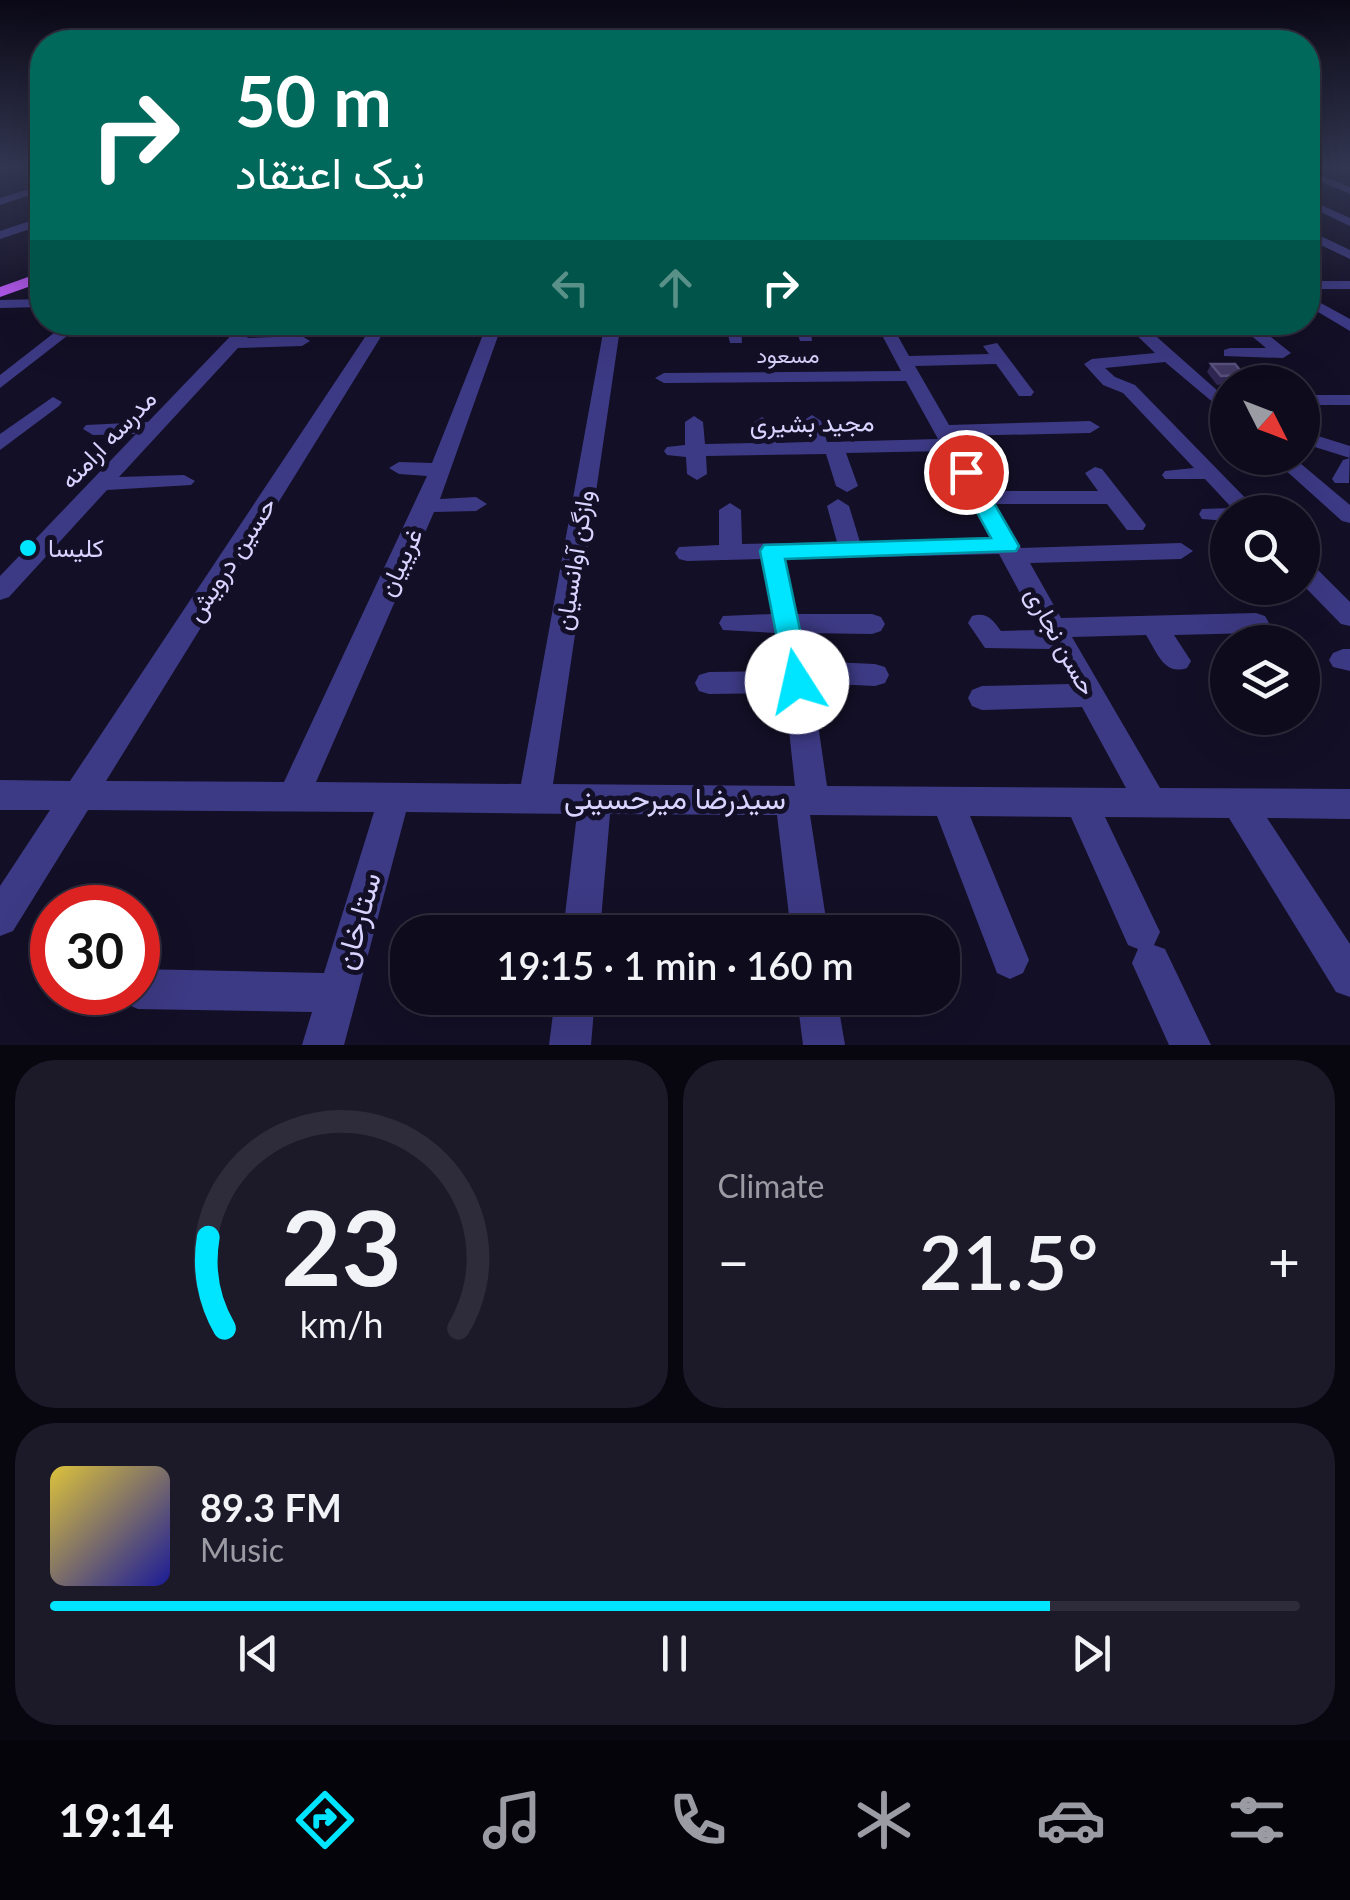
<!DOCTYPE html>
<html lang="en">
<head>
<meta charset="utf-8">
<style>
  body { margin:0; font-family:Lato,Vazirmatn,sans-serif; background:#1c1929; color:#f1f3f6; height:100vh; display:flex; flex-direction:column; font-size:38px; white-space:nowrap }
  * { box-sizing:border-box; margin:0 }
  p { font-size:32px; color:#9b9ba3 }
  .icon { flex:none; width:55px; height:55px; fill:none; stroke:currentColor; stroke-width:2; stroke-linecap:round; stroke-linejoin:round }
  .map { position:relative; height:1045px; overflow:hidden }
  .details { display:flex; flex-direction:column; gap:15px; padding:15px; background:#08060f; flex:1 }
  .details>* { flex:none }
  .hud { position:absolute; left:30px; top:30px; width:1290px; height:305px; border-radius:40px; box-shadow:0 10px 40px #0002,0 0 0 2px #2e2b3b; background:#00695c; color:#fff; overflow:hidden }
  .needle { width:65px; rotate:132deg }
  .tools { position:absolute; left:1210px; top:365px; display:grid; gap:20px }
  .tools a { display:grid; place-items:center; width:110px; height:110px; border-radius:50%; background:#0e0b1c; box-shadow:0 10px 40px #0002,0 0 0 2px #2e2b3b; font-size:50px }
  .speed { position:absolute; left:30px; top:885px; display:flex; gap:20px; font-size:50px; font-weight:700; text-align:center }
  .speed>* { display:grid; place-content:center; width:130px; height:130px; border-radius:50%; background:#0e0b1c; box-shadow:0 10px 40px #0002,0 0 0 2px #2e2b3b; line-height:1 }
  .speed .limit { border:15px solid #d22; background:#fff; color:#111 }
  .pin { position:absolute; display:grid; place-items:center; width:85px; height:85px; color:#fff; margin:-42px; border:5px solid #fff; border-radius:50%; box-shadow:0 2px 10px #0007 }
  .me { position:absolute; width:110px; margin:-55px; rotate:350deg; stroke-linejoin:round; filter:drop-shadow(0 0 8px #0008) }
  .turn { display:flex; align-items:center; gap:35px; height:210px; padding:0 40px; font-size:45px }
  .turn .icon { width:130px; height:130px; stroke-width:2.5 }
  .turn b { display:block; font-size:70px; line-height:85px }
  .lanes { display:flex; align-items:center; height:95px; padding:0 40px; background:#0003; justify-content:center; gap:50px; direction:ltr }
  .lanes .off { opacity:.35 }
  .big { font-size:75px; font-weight:600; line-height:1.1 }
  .details .widget { flex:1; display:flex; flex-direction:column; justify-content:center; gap:15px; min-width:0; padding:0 35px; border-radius:40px; background:#1c1929 }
  .details .dial { align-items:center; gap:0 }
  .dial svg { height:260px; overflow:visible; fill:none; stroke:#2e2b3b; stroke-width:7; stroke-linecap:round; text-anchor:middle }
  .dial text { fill:#f1f3f6; stroke:none }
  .song { display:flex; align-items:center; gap:30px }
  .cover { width:120px; height:120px; border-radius:15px; background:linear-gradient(135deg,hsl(50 70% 55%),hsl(240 70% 35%)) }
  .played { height:10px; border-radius:5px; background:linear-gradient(90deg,#00e5ff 80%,#2e2b3b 80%) }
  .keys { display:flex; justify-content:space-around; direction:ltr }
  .heat { display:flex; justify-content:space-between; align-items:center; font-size:55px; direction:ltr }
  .details .tiles { flex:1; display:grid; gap:15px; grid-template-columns:1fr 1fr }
  .widget:last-child { grid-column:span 2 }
  .trip { position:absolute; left:390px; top:915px; width:570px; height:100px; border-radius:40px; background:#0e0b1c; box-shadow:0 10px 40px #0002,0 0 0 2px #2e2b3b; font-weight:600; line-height:100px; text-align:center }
  .tabs { display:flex; height:160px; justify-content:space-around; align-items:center; background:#06040b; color:#9b9ba3 }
  .tabs .icon { width:70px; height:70px }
  .tabs .selected { color:#00e5ff }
  .tabs b { font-size:45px; color:#f1f3f6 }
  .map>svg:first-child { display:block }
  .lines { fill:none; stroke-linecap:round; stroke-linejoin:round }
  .minor { fill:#3d3a85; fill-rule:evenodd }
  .primary { fill:#c25bff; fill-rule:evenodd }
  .wall { fill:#312854 }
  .building { fill:#433a66; stroke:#5a527e; stroke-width:2.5 }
  .route { fill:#00e5ff; stroke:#0095a6; stroke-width:2.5 }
  .poi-dot { fill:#00e5ff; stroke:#130f26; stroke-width:4 }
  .labels { text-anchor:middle; stroke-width:10; stroke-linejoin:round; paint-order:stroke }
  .far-street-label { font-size:22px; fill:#d9d4ff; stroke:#130f26 }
  .street-label { font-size:25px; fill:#d9d4ff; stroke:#130f26 }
  .poi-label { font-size:25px; fill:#d9d4ff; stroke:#130f26; text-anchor:start }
  .near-street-label { font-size:30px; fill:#d9d4ff; stroke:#130f26 }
</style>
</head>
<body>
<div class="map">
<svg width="1350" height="1045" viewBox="0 0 1350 1045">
  <rect width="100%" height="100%" fill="#130f26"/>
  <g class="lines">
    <g class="minor">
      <polygon points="0,169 8,169 0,174"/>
      <polygon points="1308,170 1350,187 1350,194 1308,176"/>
      <polygon points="42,185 42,191 0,205 0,198"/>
      <polygon points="1308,199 1350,218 1350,226 1308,206"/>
      <polygon points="42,217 42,225 0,239 0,231"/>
      <polygon points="1308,230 1350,250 1350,259 1308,239"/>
      <rect x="1308" y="281" width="42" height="8"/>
      <polygon points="1308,296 1350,319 1350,331 1308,306"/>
      <polygon points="42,299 42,307 0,308 0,300"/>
      <polygon points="68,322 85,322 0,388 0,375"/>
      <polygon points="244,322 260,322 247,338 302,336 310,341 302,346 238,348 119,477 184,475 195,481 191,485 107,490 9,597 0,600 0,576 136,434 93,435 83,429 86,425 148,422"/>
      <path d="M375,322H390L106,781L284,782L427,476L399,474L389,468L399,462L432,463L488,322H503L440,499L476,497L487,504L476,511L434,512L316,782L521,784L605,322H621L553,784L795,786L785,693L709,694L699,691L695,683L699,675L709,672L782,671L775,633L723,630L719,623L723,616L772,614L762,559L687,561L679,559L675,553L679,547L719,545V510L730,503L741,510L742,544L837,542L827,506L838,499L849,506L860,542L991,539L944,451L846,453L858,486L847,492L836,486L826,454L706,456L707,474L697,480L687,474L686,457L667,455L664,451L667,447L685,445V422L694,416L703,422L705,444L756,443L753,423L762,417L771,423L776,443L808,442L803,421L812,415L821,421L827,442L938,439L906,381L664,383L655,378L664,373L901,371L875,322H890L909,356L989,354L983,346L997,343L1034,392L1031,396H1019L996,364L915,366L949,425L1090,421L1100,427L1090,433L956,436L988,491H1098L1085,473L1095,467L1102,469L1146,525L1143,530H1127L1107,504H995L1021,548L1181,543L1193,551L1181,559L1030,563L1061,618L1256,613L1265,616L1269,623L1265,630L1256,633L1174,635L1191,661L1187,668C1164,676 1157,652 1146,635L1072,637L1160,788L1350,789V819L1267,818L1350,944V997L1336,992L1229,818L1105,817L1160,932L1154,945L1165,949L1211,1045H1169L1132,963L1138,949L1128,945L1071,817L970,816L1029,960L1023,973L1010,979L997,973L937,816L810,815L828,932H791L777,815L610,814L600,932H563L577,814L406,812L344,1045H302L312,1012L138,1009L124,1003L120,992H138V969L324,973L374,812L88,810L13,931L0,936V886L50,810H0V780L70,781ZM999,554L1040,630L1001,631C992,619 987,612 972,616L968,623L985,648L1051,649L1070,684L982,686L972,690L968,698L972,706L982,710L1082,707L1126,788L827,786L812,683L875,686L885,683L889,675L885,667L875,664L808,661L802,633L872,634L881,631L885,624L881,617L872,614H797L785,559Z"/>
      <polygon points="685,322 701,322 699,337 687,337"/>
      <polygon points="725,322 741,322 742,343 730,343"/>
      <polygon points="794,322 810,322 812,341 800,341"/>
      <polygon points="1123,322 1140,322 1228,400 1228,415 1165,362 1105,368 1115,377 1135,385 1259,512 1228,512 1228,521 1202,519 1199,514 1202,509 1232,508 1205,479 1165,479 1162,475 1165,471 1194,468 1123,393 1103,385 1084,364 1092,359 1155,353"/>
      <polygon points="1235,322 1252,322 1291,353 1283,358 1224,356 1224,350 1230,348 1266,348"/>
      <rect x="1302" y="395" width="48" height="10"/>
      <polygon points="53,397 62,402 59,406 0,450 0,434"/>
      <polygon points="1302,431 1350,446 1349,483 1335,483 1332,479 1343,460 1350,458 1302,443"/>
      <polygon points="1272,458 1294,458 1350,505 1350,523 1342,521"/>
      <polygon points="1302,561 1311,563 1350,602 1350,626 1341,624 1302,584"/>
      <polygon points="1343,649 1350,649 1350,671 1333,667 1329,660 1333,653"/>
      <polygon points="555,998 595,998 591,1045 549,1045"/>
      <polygon points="797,998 837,998 845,1045 803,1045"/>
    </g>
    <polygon class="primary" points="42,272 42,282 0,297 0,287"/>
  </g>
  <polygon class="wall" points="1211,364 1244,375 1240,382 1217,385 1207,372"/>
  <polygon class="building" points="1211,364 1235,364 1244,375 1221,376"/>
  <linearGradient id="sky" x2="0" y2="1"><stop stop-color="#0a0815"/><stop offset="0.53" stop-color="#333752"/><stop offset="1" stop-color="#333752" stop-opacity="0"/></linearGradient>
  <rect width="1350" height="316" fill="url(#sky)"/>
  <polygon class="route" points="966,465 976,472 1019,546 1016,551 785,559 811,682 807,690 797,693 787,690 760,551 764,545 991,538 955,472"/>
  <circle class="poi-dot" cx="28" cy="548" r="10"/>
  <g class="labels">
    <g class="far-street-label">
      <text x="788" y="363">مسعود</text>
    </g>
    <g class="street-label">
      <text transform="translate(812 423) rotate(-1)" y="9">مجید بشیری</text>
      <text transform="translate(108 439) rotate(-46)" y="9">مدرسه ارامنه</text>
      <text transform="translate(231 559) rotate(-57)" y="9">حسین درویش</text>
      <text transform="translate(574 560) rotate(-81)" y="9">وازگن آوانسیان</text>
      <text transform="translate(400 562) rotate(-65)" y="9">غریبیان</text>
      <text transform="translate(1061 641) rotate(61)" y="9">حسن نجاری</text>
    </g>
    <g class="poi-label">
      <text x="48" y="557">کلیسا</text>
    </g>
    <g class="near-street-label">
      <text x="675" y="809">سیدرضا میرحسینی</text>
      <text transform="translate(358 921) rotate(-74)" y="10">ستارخان</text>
    </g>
  </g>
</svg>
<div class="tools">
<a><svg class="needle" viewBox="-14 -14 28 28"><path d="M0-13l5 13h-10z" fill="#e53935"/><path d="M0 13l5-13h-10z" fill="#9b9ba3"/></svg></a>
<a><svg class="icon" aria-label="search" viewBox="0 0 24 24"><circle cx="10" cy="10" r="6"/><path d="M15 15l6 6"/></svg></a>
<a><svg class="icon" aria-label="layers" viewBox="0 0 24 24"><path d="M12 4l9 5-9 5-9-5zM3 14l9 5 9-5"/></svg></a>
</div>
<div class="speed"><div class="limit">30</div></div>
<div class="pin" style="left:966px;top:472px;background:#d93025"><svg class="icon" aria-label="arrive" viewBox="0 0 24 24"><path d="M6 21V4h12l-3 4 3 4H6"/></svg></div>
<svg class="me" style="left:797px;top:682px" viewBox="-20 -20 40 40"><circle r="19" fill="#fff"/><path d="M0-13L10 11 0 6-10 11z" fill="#00e5ff"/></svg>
<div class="trip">19:15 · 1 min · 160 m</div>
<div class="hud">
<div class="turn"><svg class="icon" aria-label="right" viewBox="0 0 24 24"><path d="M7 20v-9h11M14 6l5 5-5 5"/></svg><div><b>50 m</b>نیک اعتقاد</div></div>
<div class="lanes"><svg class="icon off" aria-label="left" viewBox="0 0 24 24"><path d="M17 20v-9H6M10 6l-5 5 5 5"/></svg><svg class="icon off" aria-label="ahead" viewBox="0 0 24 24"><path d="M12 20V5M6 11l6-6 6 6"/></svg><svg class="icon" aria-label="right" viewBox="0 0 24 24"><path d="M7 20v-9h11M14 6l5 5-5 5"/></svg></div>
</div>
</div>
<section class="details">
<div class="tiles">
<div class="widget dial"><svg viewBox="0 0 100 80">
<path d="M14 69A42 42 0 1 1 86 69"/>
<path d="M14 69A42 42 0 0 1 9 41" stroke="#00e5ff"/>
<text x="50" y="56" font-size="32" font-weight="700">23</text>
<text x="50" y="72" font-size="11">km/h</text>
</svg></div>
<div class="widget"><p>Climate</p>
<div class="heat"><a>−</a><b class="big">21.5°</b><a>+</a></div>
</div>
<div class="widget">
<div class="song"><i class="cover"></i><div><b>89.3 FM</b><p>Music</p></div></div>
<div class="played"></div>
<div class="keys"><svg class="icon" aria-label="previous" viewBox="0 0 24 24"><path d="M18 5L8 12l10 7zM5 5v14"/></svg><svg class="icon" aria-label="pause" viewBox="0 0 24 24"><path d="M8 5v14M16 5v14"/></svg><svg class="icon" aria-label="next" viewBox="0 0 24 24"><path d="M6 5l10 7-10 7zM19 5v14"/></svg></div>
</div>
</div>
</section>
<nav class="tabs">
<b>19:14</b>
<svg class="icon selected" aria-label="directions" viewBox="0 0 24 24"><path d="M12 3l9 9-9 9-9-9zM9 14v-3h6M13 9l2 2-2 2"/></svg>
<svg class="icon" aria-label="music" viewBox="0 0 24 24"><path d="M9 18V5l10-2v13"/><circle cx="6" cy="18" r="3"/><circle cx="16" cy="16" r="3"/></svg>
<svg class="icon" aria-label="phone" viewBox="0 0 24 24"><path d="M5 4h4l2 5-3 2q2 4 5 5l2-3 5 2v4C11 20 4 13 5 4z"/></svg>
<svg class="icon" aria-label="climate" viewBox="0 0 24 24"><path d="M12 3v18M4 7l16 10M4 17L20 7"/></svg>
<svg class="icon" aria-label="car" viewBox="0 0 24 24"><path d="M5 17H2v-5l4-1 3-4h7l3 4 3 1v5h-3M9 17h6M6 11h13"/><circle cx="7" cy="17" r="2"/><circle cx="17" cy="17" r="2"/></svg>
<svg class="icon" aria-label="filters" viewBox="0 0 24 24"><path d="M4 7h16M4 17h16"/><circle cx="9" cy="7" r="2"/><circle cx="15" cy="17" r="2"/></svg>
</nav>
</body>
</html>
